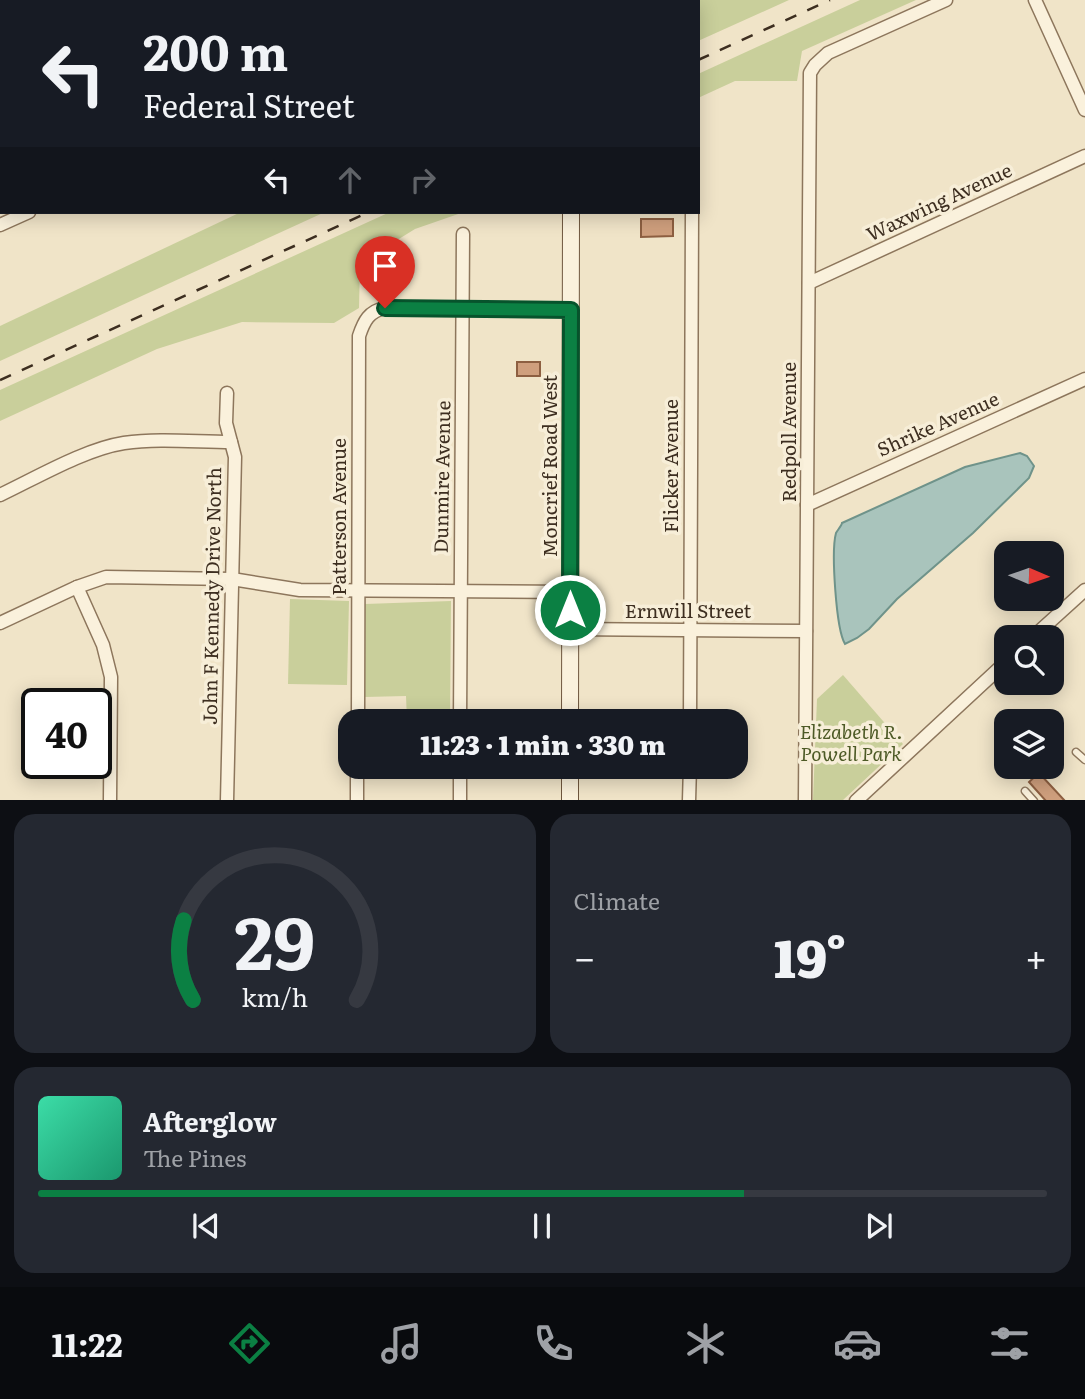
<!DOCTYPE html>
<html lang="en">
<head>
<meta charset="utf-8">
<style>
  body { margin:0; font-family:Literata,serif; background:#242831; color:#f1f3f6; height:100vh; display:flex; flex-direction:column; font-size:26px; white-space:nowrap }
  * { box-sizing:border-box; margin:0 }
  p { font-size:23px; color:#9ea1a6 }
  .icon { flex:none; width:38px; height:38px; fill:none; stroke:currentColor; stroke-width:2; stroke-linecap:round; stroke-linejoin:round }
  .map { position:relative; height:800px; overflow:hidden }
  .details { display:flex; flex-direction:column; gap:14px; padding:14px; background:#0d0f14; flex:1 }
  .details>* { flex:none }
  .banner { position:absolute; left:0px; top:0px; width:700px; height:214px; box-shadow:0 4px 18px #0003; background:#171b24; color:#f1f3f6; overflow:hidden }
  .needle { width:46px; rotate:92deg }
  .fabs { position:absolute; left:994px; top:541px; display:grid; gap:14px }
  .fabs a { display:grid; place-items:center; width:70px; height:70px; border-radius:14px; background:#171b24; box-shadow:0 4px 18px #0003; font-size:35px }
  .speed { position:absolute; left:21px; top:688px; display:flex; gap:14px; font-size:35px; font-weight:700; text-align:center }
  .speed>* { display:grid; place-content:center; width:91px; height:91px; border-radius:50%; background:#171b24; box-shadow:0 4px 18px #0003; line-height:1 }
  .speed .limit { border:4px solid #111; border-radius:10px; background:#fff; color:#111 }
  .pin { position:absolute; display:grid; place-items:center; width:60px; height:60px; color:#fff; margin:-72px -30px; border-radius:50% 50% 50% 0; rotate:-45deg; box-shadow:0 0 7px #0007 }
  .pin .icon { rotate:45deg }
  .me { position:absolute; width:77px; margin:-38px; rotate:0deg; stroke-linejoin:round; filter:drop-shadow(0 0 5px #0008) }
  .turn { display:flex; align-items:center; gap:24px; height:147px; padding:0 28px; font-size:32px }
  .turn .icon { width:91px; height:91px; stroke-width:2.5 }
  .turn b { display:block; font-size:49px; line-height:60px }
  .lanes { display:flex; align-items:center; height:66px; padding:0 28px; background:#0003; justify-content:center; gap:35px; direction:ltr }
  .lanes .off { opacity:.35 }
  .big { font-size:52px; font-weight:800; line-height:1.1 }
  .details .tile { flex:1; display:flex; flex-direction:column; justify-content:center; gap:10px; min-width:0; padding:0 24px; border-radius:21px; background:#242831 }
  .details .dial { align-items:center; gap:0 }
  .dial svg { height:182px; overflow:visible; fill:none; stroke:#363941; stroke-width:7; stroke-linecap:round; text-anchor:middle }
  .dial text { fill:#f1f3f6; stroke:none }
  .song { display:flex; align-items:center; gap:21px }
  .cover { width:84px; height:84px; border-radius:10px; background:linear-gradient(135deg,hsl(160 70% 55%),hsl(160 70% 35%)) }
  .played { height:7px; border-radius:4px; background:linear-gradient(90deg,#0b8043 70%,#363941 70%) }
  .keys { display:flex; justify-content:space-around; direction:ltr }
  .heat { display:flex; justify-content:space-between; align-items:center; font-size:38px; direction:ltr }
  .details .tiles { flex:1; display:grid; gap:14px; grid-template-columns:1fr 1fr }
  .tile:last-child { grid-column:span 2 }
  .trip { position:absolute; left:338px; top:709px; width:410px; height:70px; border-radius:21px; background:#171b24; box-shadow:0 4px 18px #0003; font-weight:800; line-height:70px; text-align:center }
  .menu { display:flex; height:112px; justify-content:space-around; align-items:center; background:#090b0e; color:#9ea1a6 }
  .menu .icon { width:49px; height:49px }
  .menu .selected { color:#0b8043 }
  .menu b { font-size:32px; color:#f1f3f6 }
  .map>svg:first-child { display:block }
  .green { fill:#c9cf9b }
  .water { fill:#a9c4bc; stroke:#6f938a; stroke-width:2 }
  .building { fill:#cf9f7d; stroke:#8d5f41; stroke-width:2 }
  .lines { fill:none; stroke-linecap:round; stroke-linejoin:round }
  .lane-casing { stroke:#8d765c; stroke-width:9 }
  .street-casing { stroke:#8d765c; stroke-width:15 }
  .secondary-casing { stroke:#6f573f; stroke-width:18 }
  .lane { stroke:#faf1dc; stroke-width:6 }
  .street { stroke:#faf1dc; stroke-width:12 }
  .secondary { stroke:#faf1dc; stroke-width:16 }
  .rail { stroke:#3d2e20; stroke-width:2.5; stroke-dasharray:12 12; stroke-linecap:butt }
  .route-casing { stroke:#07532c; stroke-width:18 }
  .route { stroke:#0b8043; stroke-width:12 }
  .labels { text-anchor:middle; stroke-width:7; stroke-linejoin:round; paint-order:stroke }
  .street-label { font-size:19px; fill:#3d2e20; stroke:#f7eed8 }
  .park-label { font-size:19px; font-style:italic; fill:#4d5a26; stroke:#f7eed8 }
</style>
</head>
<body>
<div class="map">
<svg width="1085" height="801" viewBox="0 0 1085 801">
  <rect width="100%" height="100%" fill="#f0e4c8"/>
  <g class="green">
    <rect x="290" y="0" width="258" height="2"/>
    <polygon points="641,0 789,0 698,41 698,2 640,2"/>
    <polygon points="860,0 916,0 802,51 797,81 735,81 698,98 698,74"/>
    <polygon points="241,212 325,212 0,361 0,326"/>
    <polygon points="390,212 464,212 415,229 360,263 359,308 334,323 242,322 157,349 0,421 0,390"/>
    <polygon points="290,599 349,601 347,685 288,684"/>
    <polygon points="451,601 450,721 407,721 406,696 364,697 365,604"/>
    <polygon points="843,675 903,744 843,800 813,800 817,699"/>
  </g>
  <path class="water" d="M1020,453L1027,456L1034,466L1029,478L973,533L897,599L869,629L857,638L845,644C836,629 831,551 836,533C837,531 842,525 842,523L965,467Z"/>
  <g class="building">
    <polygon points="641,219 673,219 673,236 641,237"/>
    <rect x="517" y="362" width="23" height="14"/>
    <polygon points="1039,773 1065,801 1046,801 1029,782"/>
  </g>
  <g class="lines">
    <g class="lane-casing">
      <g id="lane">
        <polyline points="1076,752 1085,760"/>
        <polyline points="1025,791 1034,801"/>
      </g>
    </g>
    <g class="street-casing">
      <g id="street">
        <polyline points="1035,0 1085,110"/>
        <polyline points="189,2 189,0"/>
        <polyline points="0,225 29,212"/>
        <polyline points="809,283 1085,156"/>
        <path d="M0,495C36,478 85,449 124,443C159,438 196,442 231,442"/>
        <polyline points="807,505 1085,379"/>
        <polyline points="77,587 103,645 111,677 110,801"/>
        <polyline points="0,623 77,587 106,577 232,579 300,590 570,592"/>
        <polyline points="570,629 806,631"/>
        <polyline points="1033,637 1085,590"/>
        <path d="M358,721L359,336C364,321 369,311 385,308L571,310"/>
        <polyline points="460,721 463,234"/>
        <polyline points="690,721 692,212"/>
        <polyline points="460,766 460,801"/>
        <polyline points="227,801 235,457 226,423 227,393"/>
        <polyline points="357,801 357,766"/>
        <polyline points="689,801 690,766"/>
        <polyline points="805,801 810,73 815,65 828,53 946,0"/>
        <polyline points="856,801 1006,662"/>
      </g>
    </g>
    <g class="secondary-casing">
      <g id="secondary">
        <polyline points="572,2 572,0"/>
        <polyline points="570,721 571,212"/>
        <polyline points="570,801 570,766"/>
      </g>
    </g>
    <use href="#lane" class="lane"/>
    <use href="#street" class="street"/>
    <use href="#secondary" class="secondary"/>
    <g class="rail">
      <polyline points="698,60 830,0"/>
      <polyline points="0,380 369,212"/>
    </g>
  </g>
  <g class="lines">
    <g class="route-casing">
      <polyline id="route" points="385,308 571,310 570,610"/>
    </g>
    <use href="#route" class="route"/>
  </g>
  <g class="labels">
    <g class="street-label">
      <text transform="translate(939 202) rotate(-25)" y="7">Waxwing Avenue</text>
      <text transform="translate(938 424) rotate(-24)" y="7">Shrike Avenue</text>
      <text transform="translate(789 432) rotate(-90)" y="7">Redpoll Avenue</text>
      <text transform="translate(550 466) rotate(-90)" y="7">Moncrief Road West</text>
      <text transform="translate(671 466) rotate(-90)" y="7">Flicker Avenue</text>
      <text transform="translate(442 477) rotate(-89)" y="7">Dunmire Avenue</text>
      <text transform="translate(339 517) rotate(-90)" y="7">Patterson Avenue</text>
      <text transform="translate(212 596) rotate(-89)" y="7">John F Kennedy Drive North</text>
      <text x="688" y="618">Ernwill Street</text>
    </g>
    <g class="park-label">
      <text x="851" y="739">Elizabeth R.<tspan x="851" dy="22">Powell Park</tspan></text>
    </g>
  </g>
</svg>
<div class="fabs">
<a><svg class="needle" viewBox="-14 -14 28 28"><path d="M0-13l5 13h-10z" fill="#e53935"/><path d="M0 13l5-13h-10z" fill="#9ea1a6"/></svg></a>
<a><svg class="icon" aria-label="search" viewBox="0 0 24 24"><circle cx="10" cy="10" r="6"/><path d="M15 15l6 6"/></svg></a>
<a><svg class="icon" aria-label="layers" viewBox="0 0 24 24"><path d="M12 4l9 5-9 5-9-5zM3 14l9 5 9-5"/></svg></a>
</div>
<div class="speed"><div class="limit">40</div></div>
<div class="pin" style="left:385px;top:308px;background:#d93025"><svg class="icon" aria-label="arrive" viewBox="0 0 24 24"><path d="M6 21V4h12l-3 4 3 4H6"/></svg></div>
<svg class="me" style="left:570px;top:610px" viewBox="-20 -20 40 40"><circle r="17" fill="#0b8043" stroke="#fff" stroke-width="3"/><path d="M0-11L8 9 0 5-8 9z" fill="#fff"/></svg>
<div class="trip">11:23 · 1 min · 330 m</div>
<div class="banner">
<div class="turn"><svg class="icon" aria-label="left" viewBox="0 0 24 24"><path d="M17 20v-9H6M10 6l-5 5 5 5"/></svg><div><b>200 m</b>Federal Street</div></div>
<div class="lanes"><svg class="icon" aria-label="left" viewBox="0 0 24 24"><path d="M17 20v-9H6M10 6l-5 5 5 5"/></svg><svg class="icon off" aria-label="ahead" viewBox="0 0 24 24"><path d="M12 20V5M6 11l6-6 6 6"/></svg><svg class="icon off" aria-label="right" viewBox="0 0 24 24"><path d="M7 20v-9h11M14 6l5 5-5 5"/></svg></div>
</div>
</div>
<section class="details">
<div class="tiles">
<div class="tile dial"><svg viewBox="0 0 100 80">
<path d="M14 69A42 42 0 1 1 86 69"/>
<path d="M14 69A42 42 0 0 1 10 34" stroke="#0b8043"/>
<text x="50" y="56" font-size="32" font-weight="700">29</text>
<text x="50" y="72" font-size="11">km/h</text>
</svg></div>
<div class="tile"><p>Climate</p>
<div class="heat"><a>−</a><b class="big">19°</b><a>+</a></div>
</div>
<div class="tile">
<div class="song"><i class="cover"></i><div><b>Afterglow</b><p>The Pines</p></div></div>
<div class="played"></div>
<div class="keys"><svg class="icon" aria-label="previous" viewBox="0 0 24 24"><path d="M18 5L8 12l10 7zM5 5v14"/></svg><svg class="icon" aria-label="pause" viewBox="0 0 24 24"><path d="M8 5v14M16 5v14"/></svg><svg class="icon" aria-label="next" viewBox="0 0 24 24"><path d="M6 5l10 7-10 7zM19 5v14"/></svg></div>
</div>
</div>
</section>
<nav class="menu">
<b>11:22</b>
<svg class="icon selected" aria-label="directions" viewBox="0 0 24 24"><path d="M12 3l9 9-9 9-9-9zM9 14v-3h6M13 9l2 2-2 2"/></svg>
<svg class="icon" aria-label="music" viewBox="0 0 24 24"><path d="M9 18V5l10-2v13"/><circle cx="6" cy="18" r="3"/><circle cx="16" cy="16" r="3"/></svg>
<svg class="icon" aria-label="phone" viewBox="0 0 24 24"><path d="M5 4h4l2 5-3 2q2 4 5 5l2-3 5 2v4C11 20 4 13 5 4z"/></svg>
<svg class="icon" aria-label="climate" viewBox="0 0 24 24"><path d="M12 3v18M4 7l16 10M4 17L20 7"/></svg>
<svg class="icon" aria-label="car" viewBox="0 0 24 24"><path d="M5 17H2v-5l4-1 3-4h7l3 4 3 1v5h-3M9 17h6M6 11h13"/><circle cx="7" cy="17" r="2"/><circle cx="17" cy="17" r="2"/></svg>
<svg class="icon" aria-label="filters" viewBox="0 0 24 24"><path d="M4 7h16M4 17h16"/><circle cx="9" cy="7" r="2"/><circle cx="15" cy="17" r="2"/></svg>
</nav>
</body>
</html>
